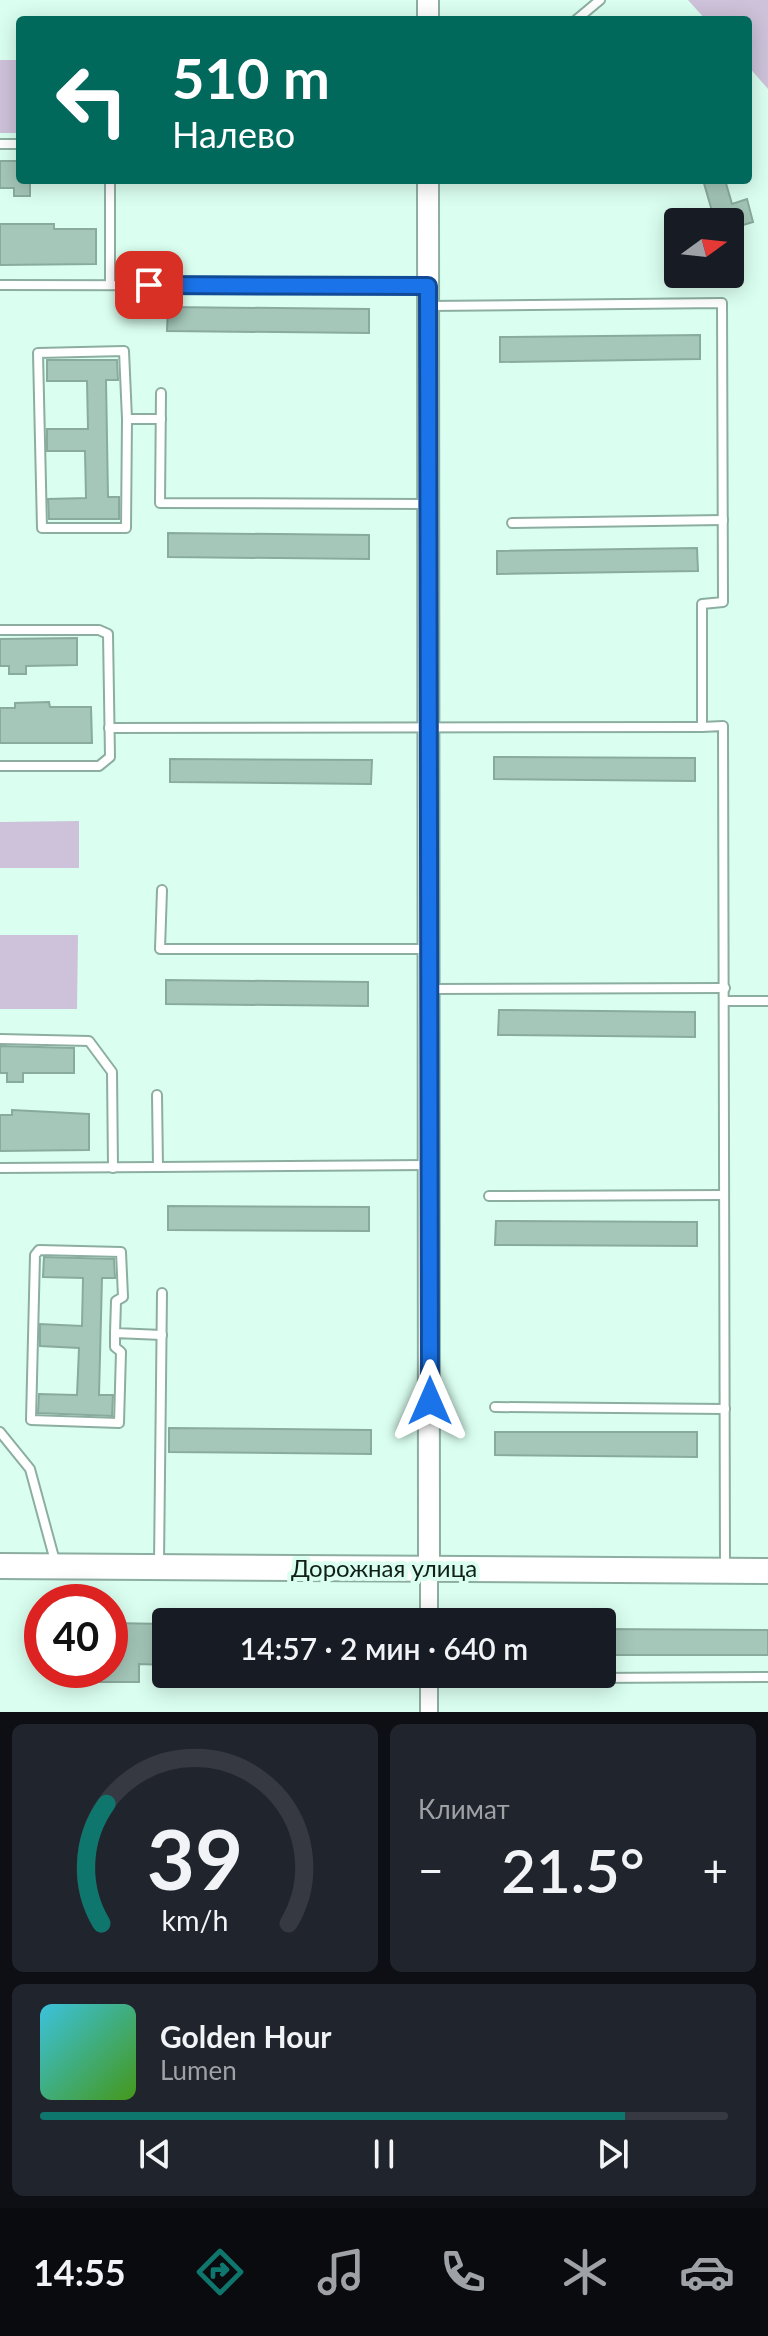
<!DOCTYPE html>
<html lang="ru">
<head>
<meta charset="utf-8">
<style>
  body { margin:0; font-family:Lato,sans-serif; background:#20242c; color:#f1f3f6; height:100vh; display:flex; flex-direction:column; font-size:30px; white-space:nowrap }
  * { box-sizing:border-box; margin:0 }
  p { font-size:26px; color:#9ea1a6 }
  .icon { flex:none; width:44px; height:44px; fill:none; stroke:currentColor; stroke-width:2; stroke-linecap:round; stroke-linejoin:round }
  .map { position:relative; height:1712px; overflow:hidden }
  .panel { display:flex; flex-direction:column; gap:12px; padding:12px; background:#0d0f14; flex:1 }
  .panel>* { flex:none }
  .guide { position:absolute; left:16px; top:16px; width:736px; height:168px; border-radius:8px; box-shadow:0 4px 20px #0003; background:#00695c; color:#fff; overflow:hidden }
  .needle { width:52px; rotate:75deg }
  .buttons { position:absolute; left:664px; top:208px; display:grid; gap:16px }
  .buttons a { display:grid; place-items:center; width:80px; height:80px; border-radius:8px; background:#171b24; box-shadow:0 4px 20px #0003; font-size:40px }
  .speed { position:absolute; left:24px; top:1584px; display:flex; gap:16px; font-size:40px; font-weight:700; text-align:center }
  .speed>* { display:grid; place-content:center; width:104px; height:104px; border-radius:50%; background:#171b24; box-shadow:0 4px 20px #0003; line-height:1 }
  .speed .limit { border:12px solid #d22; background:#fff; color:#111 }
  .pin { position:absolute; display:grid; place-items:center; width:68px; height:68px; color:#fff; margin:-34px; border-radius:16px; box-shadow:0 4px 12px #0006 }
  .me { position:absolute; width:88px; margin:-44px; rotate:0deg; stroke-linejoin:round; filter:drop-shadow(0 0 6px #0008) }
  .turn { display:flex; align-items:center; gap:28px; height:168px; padding:0 24px; font-size:36px }
  .turn .icon { width:104px; height:104px; stroke-width:2.5 }
  .turn b { display:block; font-size:56px; line-height:68px }
  .big { font-size:60px; font-weight:600; line-height:1.1 }
  .panel .widget { flex:1; display:flex; flex-direction:column; justify-content:center; gap:12px; min-width:0; padding:0 28px; border-radius:12px; background:#20242c }
  .panel .dial { align-items:center; gap:0 }
  .dial svg { height:208px; overflow:visible; fill:none; stroke:#363941; stroke-width:7; stroke-linecap:round; text-anchor:middle }
  .dial text { fill:#f1f3f6; stroke:none }
  .song { display:flex; align-items:center; gap:24px }
  .cover { width:96px; height:96px; border-radius:12px; background:linear-gradient(135deg,hsl(190 70% 55%),hsl(100 70% 35%)) }
  .played { height:8px; border-radius:4px; background:linear-gradient(90deg,#0f766e 85%,#363941 85%) }
  .keys { display:flex; justify-content:space-around; direction:ltr }
  .heat { display:flex; justify-content:space-between; align-items:center; font-size:44px; direction:ltr }
  .panel .tiles { flex:1; display:grid; gap:12px; grid-template-columns:1fr 1fr }
  .widget:last-child { grid-column:span 2 }
  .trip { position:absolute; left:152px; top:1608px; width:464px; height:80px; border-radius:8px; background:#171b24; box-shadow:0 4px 20px #0003; font-weight:600; line-height:80px; text-align:center }
  .tab-bar { display:flex; height:128px; justify-content:space-around; align-items:center; background:#090b0e; color:#9ea1a6 }
  .tab-bar .icon { width:56px; height:56px }
  .tab-bar .current { color:#0f766e }
  .tab-bar b { font-size:36px; color:#f1f3f6 }
  .map>svg:first-child { display:block }
  .green { fill:#cdc2d9 }
  .building { fill:#a4c7b9; stroke:#89ab9d; stroke-width:2 }
  .lines { fill:none; stroke-linecap:round; stroke-linejoin:round }
  .service-casing { stroke:#8caea0; stroke-width:12 }
  .minor-casing { stroke:#8caea0; stroke-width:20 }
  .tertiary-casing { stroke:#8caea0; stroke-width:24 }
  .secondary-casing { stroke:#8caea0; stroke-width:28 }
  .service { stroke:#fff; stroke-width:8 }
  .minor { stroke:#fff; stroke-width:16 }
  .tertiary { stroke:#fff; stroke-width:20 }
  .secondary { stroke:#fff; stroke-width:24 }
  .route-casing { stroke:#114b97; stroke-width:20 }
  .route { stroke:#1a73e8; stroke-width:14 }
  .labels { text-anchor:middle; stroke-width:8; stroke-linejoin:round; paint-order:stroke }
  .street-label { font-size:24px; fill:#111f19; stroke:#dafff0 }
</style>
</head>
<body>
<div class="map">
<svg width="768" height="1712" viewBox="0 0 768 1712">
  <rect width="100%" height="100%" fill="#dafff0"/>
  <g class="green">
    <polygon points="688,0 768,0 768,89 748,66 748,20 706,20"/>
    <rect x="0" y="60" width="20" height="73"/>
    <polygon points="79,821 79,868 0,868 0,822"/>
    <polygon points="0,935 78,935 77,1009 0,1009"/>
  </g>
  <g class="building">
    <polygon points="0,161 20,161 20,180 30,180 30,196 14,196 14,188 0,188"/>
    <polygon points="703,180 725,180 732,204 747,199 753,222 730,229 730,222 685,222 685,219 712,211"/>
    <polygon points="0,224 54,224 54,229 96,229 96,264 0,265"/>
    <polygon points="168,307 369,309 369,333 167,331"/>
    <polygon points="700,335 700,359 500,362 500,337"/>
    <polygon points="47,360 117,360 118,380 106,380 108,497 119,497 119,519 49,519 48,499 86,498 85,451 47,451 47,429 88,429 87,381 47,381"/>
    <polygon points="168,533 369,535 369,559 168,557"/>
    <polygon points="697,548 698,571 497,574 497,551"/>
    <polygon points="77,638 77,665 26,666 26,674 9,674 9,666 0,666 0,639"/>
    <polygon points="49,702 50,707 91,707 92,743 0,743 0,708 15,708 15,703"/>
    <polygon points="494,757 695,758 695,781 494,779"/>
    <polygon points="170,759 372,760 371,784 170,782"/>
    <polygon points="166,980 368,982 368,1006 166,1004"/>
    <polygon points="499,1010 695,1012 695,1037 498,1035"/>
    <polygon points="0,1046 74,1048 74,1073 23,1073 23,1082 7,1082 7,1073 0,1073"/>
    <polygon points="12,1110 89,1114 89,1150 0,1151 0,1115 12,1115"/>
    <polygon points="168,1206 369,1207 369,1231 168,1230"/>
    <polygon points="496,1221 697,1222 697,1246 495,1245"/>
    <polygon points="44,1257 114,1259 115,1278 102,1278 99,1395 113,1395 112,1416 38,1413 39,1394 77,1395 79,1348 40,1346 40,1324 82,1326 83,1278 43,1277"/>
    <polygon points="169,1428 371,1430 371,1454 169,1452"/>
    <polygon points="495,1432 697,1432 697,1457 495,1455"/>
    <polygon points="110,1623 166,1624 166,1665 139,1664 139,1682 97,1682 97,1670 110,1670"/>
    <polygon points="602,1629 768,1630 768,1655 602,1655"/>
  </g>
  <g class="lines">
    <g class="service-casing">
      <g id="service">
        <polyline points="576,20 600,0"/>
        <polyline points="0,144 20,144"/>
        <polyline points="0,285 427,286"/>
        <polyline points="110,285 110,180"/>
        <polyline points="428,306 722,303 723,602 702,604 702,727 723,726 725,1570"/>
        <polyline points="161,393 160,503 426,504"/>
        <polyline points="127,419 124,351 38,353 42,528 126,528 127,419 161,419"/>
        <polyline points="512,523 723,520"/>
        <polyline points="0,630 99,630 108,634 110,757 99,766 0,766"/>
        <polyline points="109,728 702,727"/>
        <polyline points="162,890 160,949 428,949"/>
        <polyline points="429,989 725,988"/>
        <polyline points="724,1001 768,1001"/>
        <polyline points="0,1039 89,1041 112,1072 113,1168"/>
        <polyline points="157,1095 158,1167 428,1165"/>
        <polyline points="0,1168 158,1167"/>
        <polyline points="489,1196 724,1195"/>
        <polyline points="115,1333 115,1347 121,1352 119,1423 31,1420 35,1255 39,1250 121,1252 123,1297 116,1301 115,1333 162,1335"/>
        <polyline points="495,1407 725,1409"/>
        <polyline points="0,1432 30,1469 55,1561"/>
        <polyline points="159,1564 162,1293"/>
        <polyline points="429,1679 768,1677"/>
      </g>
    </g>
    <g class="minor-casing">
      <g id="minor">
        <polyline points="429,1622 429,1569"/>
        <polyline points="429,1712 429,1674"/>
      </g>
    </g>
    <g class="tertiary-casing">
      <g id="tertiary">
        <polyline points="428,20 428,0"/>
        <polyline points="428,180 429,1569"/>
      </g>
    </g>
    <g class="secondary-casing">
      <polyline id="secondary" points="0,1566 768,1571"/>
    </g>
    <use href="#service" class="service"/>
    <use href="#minor" class="minor"/>
    <use href="#tertiary" class="tertiary"/>
    <use href="#secondary" class="secondary"/>
  </g>
  <g class="lines">
    <g class="route-casing">
      <polyline id="route" points="149,285 428,286 430,1401"/>
    </g>
    <use href="#route" class="route"/>
  </g>
  <g class="labels">
    <g class="street-label">
      <text x="384" y="1577">Дорожная улица</text>
    </g>
  </g>
</svg>
<div class="buttons">
<a><svg class="needle" viewBox="-14 -14 28 28"><path d="M0-13l5 13h-10z" fill="#e53935"/><path d="M0 13l5-13h-10z" fill="#9ea1a6"/></svg></a>
</div>
<div class="speed"><div class="limit">40</div></div>
<div class="pin" style="left:149px;top:285px;background:#d93025"><svg class="icon" aria-label="arrive" viewBox="0 0 24 24"><path d="M6 21V4h12l-3 4 3 4H6"/></svg></div>
<svg class="me" style="left:430px;top:1401px" viewBox="-20 -20 40 40"><path d="M0-17L14 15 0 8-14 15z" fill="#1a73e8" stroke="#fff" stroke-width="4"/></svg>
<div class="trip">14:57 · 2 мин · 640 m</div>
<div class="guide">
<div class="turn"><svg class="icon" aria-label="left" viewBox="0 0 24 24"><path d="M17 20v-9H6M10 6l-5 5 5 5"/></svg><div><b>510 m</b>Налево</div></div>
</div>
</div>
<section class="panel">
<div class="tiles">
<div class="widget dial"><svg viewBox="0 0 100 80">
<path d="M14 69A42 42 0 1 1 86 69"/>
<path d="M14 69A42 42 0 0 1 16 23" stroke="#0f766e"/>
<text x="50" y="56" font-size="32" font-weight="700">39</text>
<text x="50" y="72" font-size="11">km/h</text>
</svg></div>
<div class="widget"><p>Климат</p>
<div class="heat"><a>−</a><b class="big">21.5°</b><a>+</a></div>
</div>
<div class="widget">
<div class="song"><i class="cover"></i><div><b>Golden Hour</b><p>Lumen</p></div></div>
<div class="played"></div>
<div class="keys"><svg class="icon" aria-label="previous" viewBox="0 0 24 24"><path d="M18 5L8 12l10 7zM5 5v14"/></svg><svg class="icon" aria-label="pause" viewBox="0 0 24 24"><path d="M8 5v14M16 5v14"/></svg><svg class="icon" aria-label="next" viewBox="0 0 24 24"><path d="M6 5l10 7-10 7zM19 5v14"/></svg></div>
</div>
</div>
</section>
<nav class="tab-bar">
<b>14:55</b>
<svg class="icon current" aria-label="directions" viewBox="0 0 24 24"><path d="M12 3l9 9-9 9-9-9zM9 14v-3h6M13 9l2 2-2 2"/></svg>
<svg class="icon" aria-label="music" viewBox="0 0 24 24"><path d="M9 18V5l10-2v13"/><circle cx="6" cy="18" r="3"/><circle cx="16" cy="16" r="3"/></svg>
<svg class="icon" aria-label="phone" viewBox="0 0 24 24"><path d="M5 4h4l2 5-3 2q2 4 5 5l2-3 5 2v4C11 20 4 13 5 4z"/></svg>
<svg class="icon" aria-label="climate" viewBox="0 0 24 24"><path d="M12 3v18M4 7l16 10M4 17L20 7"/></svg>
<svg class="icon" aria-label="car" viewBox="0 0 24 24"><path d="M5 17H2v-5l4-1 3-4h7l3 4 3 1v5h-3M9 17h6M6 11h13"/><circle cx="7" cy="17" r="2"/><circle cx="17" cy="17" r="2"/></svg>
</nav>
</body>
</html>
